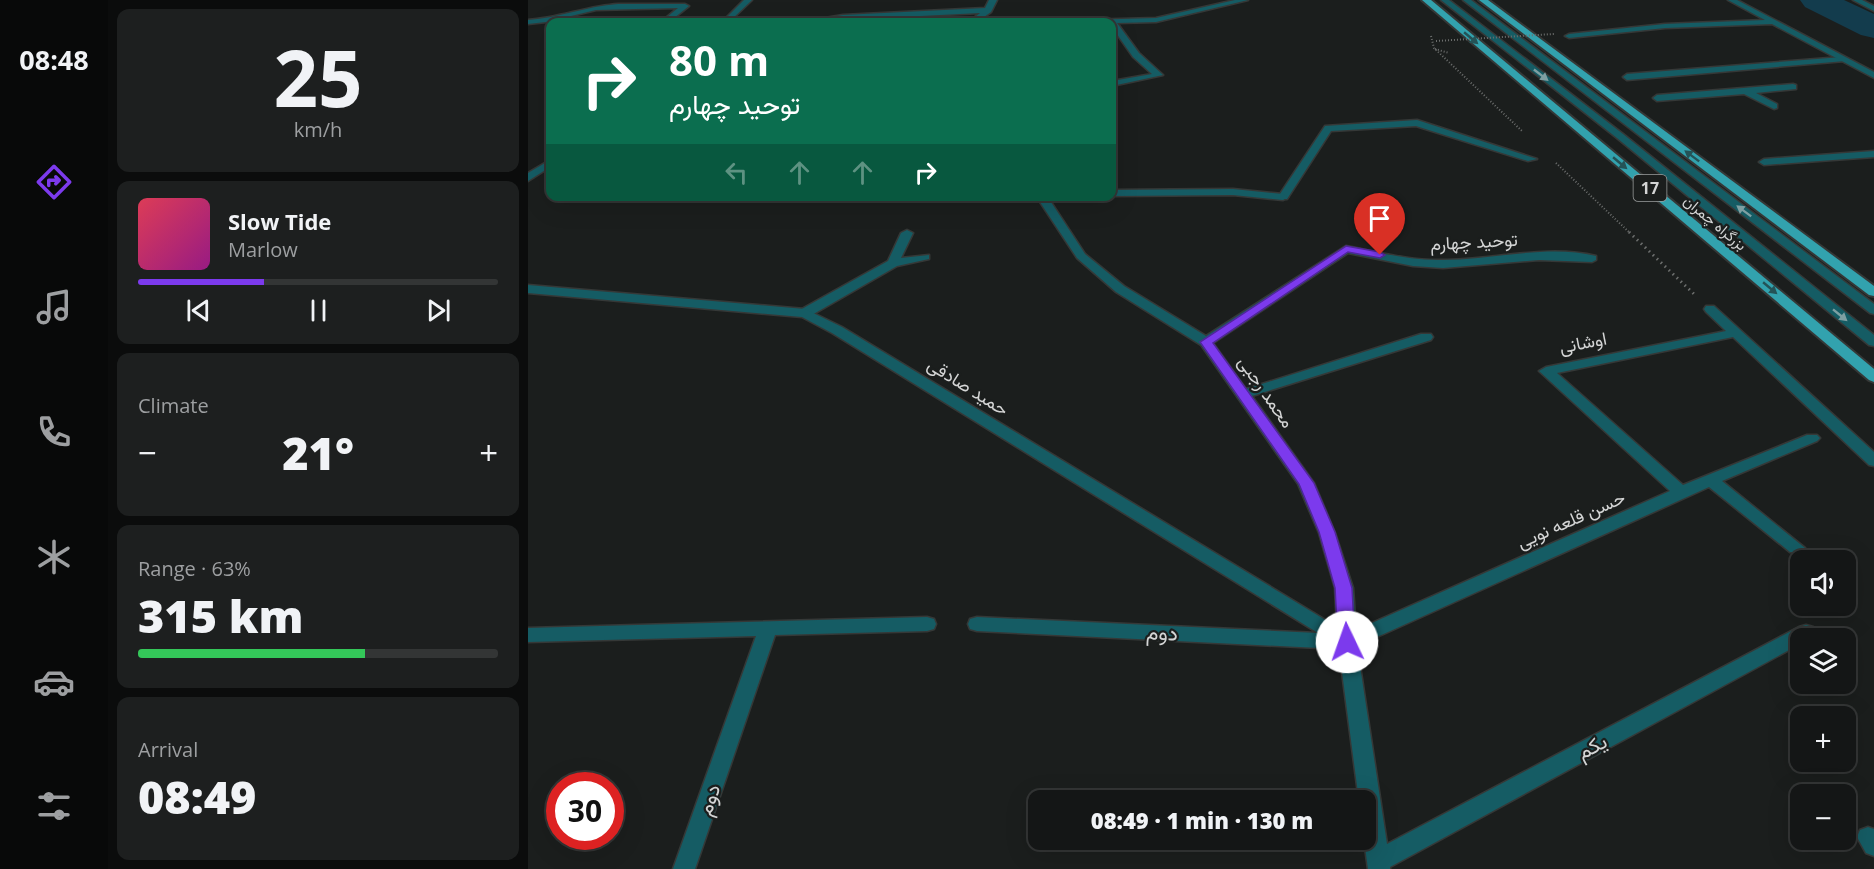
<!DOCTYPE html>
<html lang="en">
<head>
<meta charset="utf-8">
<style>
  body { margin:0; font-family:"Open Sans",Vazirmatn,sans-serif; background:#1d1f1f; color:#f1f3f6; height:100vh; display:flex; flex-direction:column; font-size:22px; white-space:nowrap }
  * { box-sizing:border-box; margin:0 }
  p { font-size:20px; color:#9d9fa1 }
  .icon { flex:none; width:33px; height:33px; fill:none; stroke:currentColor; stroke-width:2; stroke-linecap:round; stroke-linejoin:round }
  .map { position:relative; flex:1; overflow:hidden }
  .drawer { display:flex; flex-direction:column; gap:9px; padding:9px; background:#0b0c0c; width:420px }
  .drawer>* { flex:none }
  .guide { position:absolute; left:18px; top:18px; width:570px; height:183px; border-radius:12px; box-shadow:0 6px 24px #0002,0 0 0 2px #333535; background:#0b6e4f; color:#fff; overflow:hidden }
  .fabs { position:absolute; left:1262px; top:550px; display:grid; gap:12px }
  .fabs a { display:grid; place-items:center; width:66px; height:66px; border-radius:12px; background:#141616; box-shadow:0 6px 24px #0002,0 0 0 2px #333535; font-size:30px }
  .speed { position:absolute; left:18px; top:772px; display:flex; gap:12px; font-size:30px; font-weight:700; text-align:center }
  .speed>* { display:grid; place-content:center; width:78px; height:78px; border-radius:50%; background:#141616; box-shadow:0 6px 24px #0002,0 0 0 2px #333535; line-height:1 }
  .speed .limit { border:9px solid #d22; background:#fff; color:#111 }
  .pin { position:absolute; display:grid; place-items:center; width:51px; height:51px; color:#fff; margin:-62px -26px; border-radius:50% 50% 50% 0; rotate:-45deg; box-shadow:0 0 6px #0007 }
  .pin .icon { rotate:45deg }
  .me { position:absolute; width:66px; margin:-33px; rotate:357deg; stroke-linejoin:round; filter:drop-shadow(0 0 4px #0008) }
  .turn { display:flex; align-items:center; gap:21px; height:126px; padding:0 24px; font-size:27px }
  .turn .icon { width:78px; height:78px; stroke-width:2.5 }
  .turn b { display:block; font-size:42px; line-height:51px }
  .lanes { display:flex; align-items:center; height:57px; padding:0 24px; background:#0003; justify-content:center; gap:30px; direction:ltr }
  .lanes .off { opacity:.35 }
  .big { font-size:45px; font-weight:800; line-height:1.1 }
  .drawer .card { flex:1; display:flex; flex-direction:column; justify-content:center; gap:9px; min-width:0; padding:0 21px; border-radius:12px; background:#1d1f1f }
  .drawer .dial { align-items:center; gap:0 }
  .dial b { font-size:78px; line-height:1 }
  .song { display:flex; align-items:center; gap:18px }
  .cover { width:72px; height:72px; border-radius:9px; background:linear-gradient(135deg,hsl(350 70% 55%),hsl(310 70% 35%)) }
  .played { height:6px; border-radius:3px; background:linear-gradient(90deg,#7c3aed 35%,#333535 35%) }
  .keys { display:flex; justify-content:space-around; direction:ltr }
  .heat { display:flex; justify-content:space-between; align-items:center; font-size:33px; direction:ltr }
  .charge { height:9px; border-radius:4px; background:linear-gradient(90deg,#34c759 63%,#333535 0) }
  .trip { position:absolute; left:500px; top:790px; width:348px; height:60px; border-radius:12px; background:#141616; box-shadow:0 6px 24px #0002,0 0 0 2px #333535; font-weight:800; line-height:60px; text-align:center }
  main { display:flex; flex:1; min-height:0 }
  .tabs { display:flex; flex-direction:column; width:108px; justify-content:space-around; align-items:center; background:#080909; color:#9d9fa1 }
  .tabs .icon { width:42px; height:42px }
  .tabs .selected { color:#7c3aed }
  .tabs b { font-size:27px; color:#f1f3f6 }
  .map>svg:first-child { display:block }
  .lines { fill:none; stroke-linecap:round; stroke-linejoin:round }
  .river { fill:#133c4d; fill-rule:evenodd }
  .service-casing { stroke:#353837; stroke-width:3 }
  .minor-casing { stroke:#353837; stroke-width:3 }
  .trunk-casing { stroke:#353837; stroke-width:4 }
  .path-far1 { stroke:#6d6f6e; stroke-width:2; stroke-dasharray:1 2; stroke-linecap:butt }
  .path { stroke:#6d6f6e; stroke-width:3; stroke-dasharray:1.5 4; stroke-linecap:butt }
  .service { fill:#155c64; fill-rule:evenodd }
  .minor { fill:#155c64; fill-rule:evenodd }
  .trunk { fill:#32a2ae; fill-rule:evenodd }
  .path-bridge { stroke:#6d6f6e; stroke-width:2; stroke-dasharray:1 2; stroke-linecap:butt }
  .oneway { fill:#245357 }
  .oneway2 { fill:#7e9fa2 }
  .route { fill:#7c3aed; stroke:#51269a; stroke-width:1.5 }
  .labels { text-anchor:middle; stroke-width:4.5; stroke-linejoin:round; paint-order:stroke }
  .far-street-label { font-size:15px; fill:#d4d5d5; stroke:#1b1e1d }
  .shield { fill:#1b1e1d; stroke:#9c9e9e; stroke-width:1.5 }
  .shield-label { font-size:16px; font-weight:bold; fill:#d4d5d5 }
  .street-label { font-size:18px; fill:#d4d5d5; stroke:#1b1e1d }
  .near-street-label { font-size:21px; fill:#d4d5d5; stroke:#1b1e1d }
</style>
</head>
<body>
<main>
<nav class="tabs">
<b>08:48</b>
<svg class="icon selected" aria-label="directions" viewBox="0 0 24 24"><path d="M12 3l9 9-9 9-9-9zM9 14v-3h6M13 9l2 2-2 2"/></svg>
<svg class="icon" aria-label="music" viewBox="0 0 24 24"><path d="M9 18V5l10-2v13"/><circle cx="6" cy="18" r="3"/><circle cx="16" cy="16" r="3"/></svg>
<svg class="icon" aria-label="phone" viewBox="0 0 24 24"><path d="M5 4h4l2 5-3 2q2 4 5 5l2-3 5 2v4C11 20 4 13 5 4z"/></svg>
<svg class="icon" aria-label="climate" viewBox="0 0 24 24"><path d="M12 3v18M4 7l16 10M4 17L20 7"/></svg>
<svg class="icon" aria-label="car" viewBox="0 0 24 24"><path d="M5 17H2v-5l4-1 3-4h7l3 4 3 1v5h-3M9 17h6M6 11h13"/><circle cx="7" cy="17" r="2"/><circle cx="17" cy="17" r="2"/></svg>
<svg class="icon" aria-label="filters" viewBox="0 0 24 24"><path d="M4 7h16M4 17h16"/><circle cx="9" cy="7" r="2"/><circle cx="15" cy="17" r="2"/></svg>
</nav>
<section class="drawer">
<div class="card dial"><b>25</b><p>km/h</p></div>
<div class="card">
<div class="song"><i class="cover"></i><div><b>Slow Tide</b><p>Marlow</p></div></div>
<div class="played"></div>
<div class="keys"><svg class="icon" aria-label="previous" viewBox="0 0 24 24"><path d="M18 5L8 12l10 7zM5 5v14"/></svg><svg class="icon" aria-label="pause" viewBox="0 0 24 24"><path d="M8 5v14M16 5v14"/></svg><svg class="icon" aria-label="next" viewBox="0 0 24 24"><path d="M6 5l10 7-10 7zM19 5v14"/></svg></div>
</div>
<div class="card"><p>Climate</p>
<div class="heat"><a>−</a><b class="big">21°</b><a>+</a></div>
</div>
<div class="card"><p>Range · 63%</p><b class="big">315 km</b><div class="charge"></div></div>
<div class="card"><p>Arrival</p><b class="big">08:49</b></div>
</section>
<div class="map">
<svg width="1346" height="869" viewBox="0 0 1346 869">
  <rect width="100%" height="100%" fill="#1b1e1d"/>
  <g class="lines">
    <polygon class="river" points="1272,0 1316,0 1346,14 1346,38 1333,35 1277,7"/>
    <g class="service-casing">
      <g id="service">
        <polygon points="913,0 921,0 1095,134 1346,335 1346,346 1341,345 1089,138"/>
        <polygon points="935,0 943,0 1346,304 1346,314 1342,313"/>
        <path d="M90,4H157L161,6L141,22H133L150,8L68,10L18,22L0,24V20C31,18 59,6 90,4Z"/>
        <polygon points="1314,57 1318,59 1317,61 1099,80 1095,77 1099,74"/>
        <polygon points="1265,84 1268,85 1268,89 1228,93 1249,104 1249,108 1246,109 1216,94 1129,101 1125,98 1129,95"/>
        <polygon points="889,120 1009,159 1000,161 888,126 803,131 759,199 751,199 750,197 797,126"/>
        <polygon points="379,230 385,233 373,258 401,255 401,259 369,266 282,316 272,316 271,313 272,310 360,261 373,233"/>
      </g>
    </g>
    <g class="minor-casing">
      <g id="minor">
        <polygon points="216,0 224,0 201,22 194,22"/>
        <polygon points="461,0 469,0 463,12 449,22 441,22 452,13 273,22 315,15 457,8"/>
        <polygon points="707,0 720,0 628,22 589,23 611,53 635,75 584,86 584,81 624,74 605,57 584,27 584,22 553,22 557,20 628,18"/>
        <polygon points="1200,0 1209,0 1346,72 1346,78 1244,24 1137,28 1041,38 1037,36 1041,34 1137,24 1237,20"/>
        <polygon points="1325,0 1334,0 1346,6 1346,11"/>
        <polygon points="1346,151 1346,157 1236,165 1231,162 1236,159"/>
        <polygon points="22,160 22,167 0,181 0,173"/>
        <polygon points="705,189 755,194 760,197 755,200 705,195 584,196 584,190"/>
        <path d="M508,196H519L557,254L596,286L678,336L818,246C850,252 882,261 915,260C963,260 1020,244 1068,256V260L1064,262L1011,260L915,268L885,266L820,253L685,343L718,389L893,334H903L905,337L903,340L724,396L786,483L807,533L825,588L828,630L1142,491L1011,371L1018,367L1198,331L1178,312L1176,309L1178,306H1186L1346,452V466L1341,465L1205,337L1029,373L1155,485L1279,435H1289L1292,438L1289,441L1194,481L1277,548L1274,552H1262L1181,487L829,646L859,844L1271,627L1278,625L1285,627L1287,632L1285,637L1272,639V644L862,867V869H840L836,840L837,801H831L811,649L449,631L442,629L440,624L442,619L449,617L790,633L304,333L274,317L0,293V285L277,309L314,327L809,627L807,588L791,533L770,484L673,345L588,292L549,258Z"/>
        <polygon points="399,617 406,619 408,624 406,629 399,631 247,635 167,869 145,869 228,636 0,642 0,628"/>
        <polygon points="1340,827 1346,829 1346,856 1338,853 1329,837 1332,830"/>
      </g>
    </g>
    <g class="trunk-casing">
      <g id="trunk">
        <polygon points="894,0 903,0 1346,369 1346,382 1341,380"/>
        <polygon points="951,0 960,0 1346,286 1346,296 1341,295"/>
      </g>
    </g>
    <g class="path-far1">
      <polyline points="903,36 906,48 994,131"/>
      <polyline points="907,49 921,53"/>
      <polyline points="1028,163 1102,233"/>
    </g>
    <polyline class="path" points="1101,232 1166,294"/>
    <use href="#service" class="service"/>
    <use href="#minor" class="minor"/>
    <use href="#trunk" class="trunk"/>
    <polyline class="path-bridge" points="908,41 1026,34"/>
  </g>
  <defs><path id="oneway-solid" d="M-6-.8H1V-3.2L6.5 0L1 3.2V.8H-6Z" transform="scale(1.5)"/></defs>
  <g class="oneway">
    <use href="#oneway-solid" transform="translate(943 38) rotate(40)"/>
    <use href="#oneway-solid" transform="translate(1164 156) rotate(-143)"/>
    <use href="#oneway-solid" transform="translate(1092 163) rotate(40)"/>
    <use href="#oneway-solid" transform="translate(1242 288) rotate(40)"/>
  </g>
  <g class="oneway2">
    <use href="#oneway-solid" transform="translate(1013 75) rotate(38)"/>
    <use href="#oneway-solid" transform="translate(1216 211) rotate(-143)"/>
    <use href="#oneway-solid" transform="translate(1312 315) rotate(39)"/>
  </g>
  <polygon class="route" points="818,246 852,252 857,255 852,258 820,252 685,343 786,483 807,532 824,588 827,642 825,646 819,648 813,646 810,642 807,588 791,532 771,484 672,342"/>
  <g class="labels">
    <g class="far-street-label">
      <text transform="translate(1187 223) rotate(40)" y="5">بزرگراه چمران</text>
    </g>
    <rect class="shield" x="1105.5" y="175" width="33" height="26" rx="4.5"/>
    <g class="shield-label">
      <text x="1122" y="194">17</text>
    </g>
    <g class="street-label">
      <text transform="translate(946 242) rotate(-3)" y="6">توحید چهارم</text>
      <text transform="translate(1055 343) rotate(-11)" y="6">اوشانی</text>
      <text transform="translate(440 387) rotate(32)" y="6">حمید صادقی</text>
      <text transform="translate(738 392) rotate(55)" y="6">محمد رجبی</text>
      <text transform="translate(1043 520) rotate(-24)" y="6">حسن قلعه نویی</text>
    </g>
    <g class="near-street-label">
      <text transform="translate(634 633) rotate(3)" y="7">دوم</text>
      <text transform="translate(1064 747) rotate(-28)" y="7">یکم</text>
      <text transform="translate(181 800) rotate(-71)" y="7">دوم</text>
    </g>
  </g>
</svg>
<div class="fabs">
<a><svg class="icon" aria-label="sound" viewBox="0 0 24 24"><path d="M4 9h4l5-4v14l-5-4H4zM17 9q2 3 0 6"/></svg></a>
<a><svg class="icon" aria-label="layers" viewBox="0 0 24 24"><path d="M12 4l9 5-9 5-9-5zM3 14l9 5 9-5"/></svg></a>
<a>+</a>
<a>−</a>
</div>
<div class="speed"><div class="limit">30</div></div>
<div class="pin" style="left:852px;top:255px;background:#d93025"><svg class="icon" aria-label="arrive" viewBox="0 0 24 24"><path d="M6 21V4h12l-3 4 3 4H6"/></svg></div>
<svg class="me" style="left:819px;top:642px" viewBox="-20 -20 40 40"><circle r="19" fill="#fff"/><path d="M0-13L10 11 0 6-10 11z" fill="#7c3aed"/></svg>
<div class="trip">08:49 · 1 min · 130 m</div>
<div class="guide">
<div class="turn"><svg class="icon" aria-label="right" viewBox="0 0 24 24"><path d="M7 20v-9h11M14 6l5 5-5 5"/></svg><div><b>80 m</b>توحید چهارم</div></div>
<div class="lanes"><svg class="icon off" aria-label="left" viewBox="0 0 24 24"><path d="M17 20v-9H6M10 6l-5 5 5 5"/></svg><svg class="icon off" aria-label="ahead" viewBox="0 0 24 24"><path d="M12 20V5M6 11l6-6 6 6"/></svg><svg class="icon off" aria-label="ahead" viewBox="0 0 24 24"><path d="M12 20V5M6 11l6-6 6 6"/></svg><svg class="icon" aria-label="right" viewBox="0 0 24 24"><path d="M7 20v-9h11M14 6l5 5-5 5"/></svg></div>
</div>
</div>
</main>
</body>
</html>
